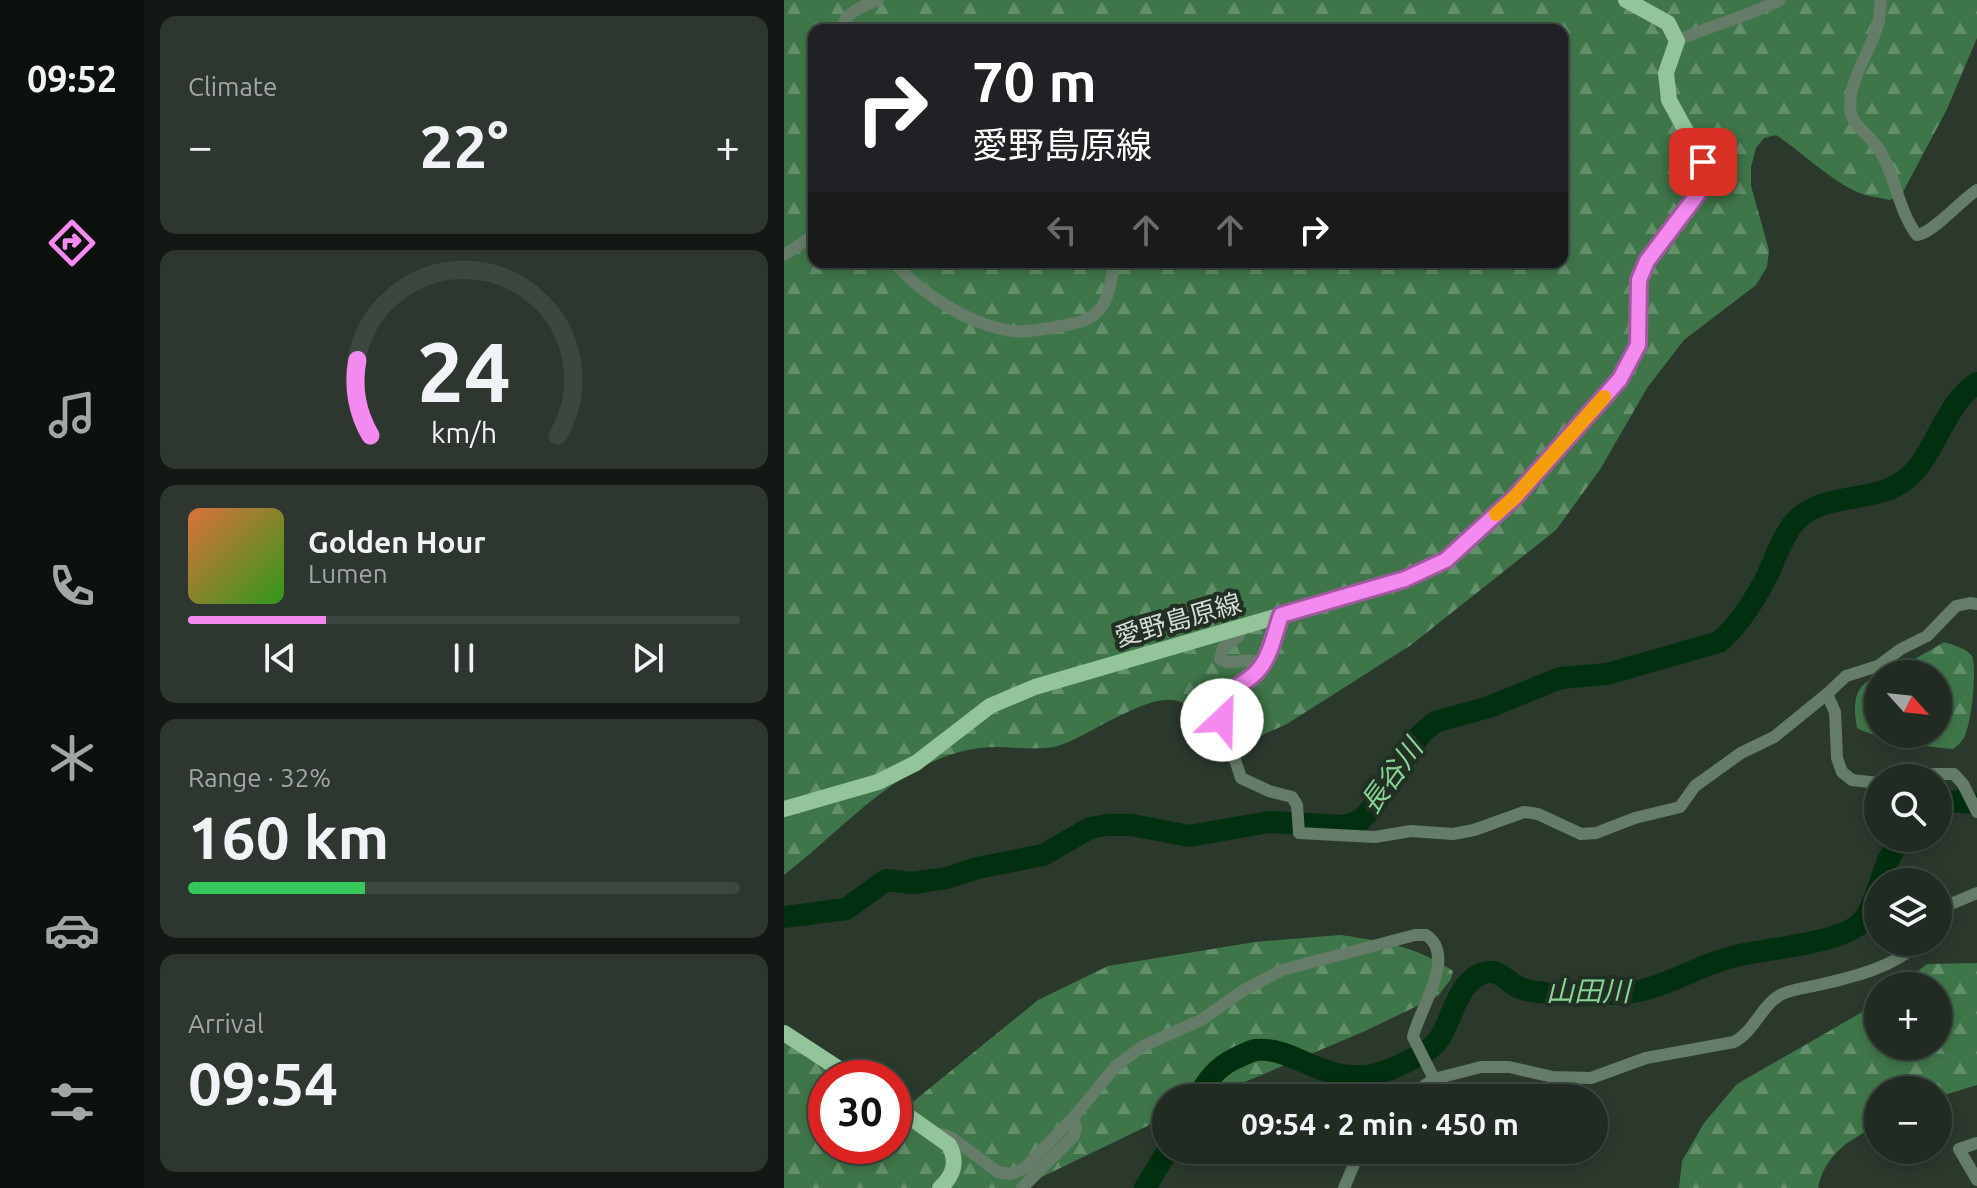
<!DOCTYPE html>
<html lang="en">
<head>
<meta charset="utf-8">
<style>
  body { margin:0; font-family:Ubuntu,"Noto Sans JP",sans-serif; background:#2d372f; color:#f1f3f6; height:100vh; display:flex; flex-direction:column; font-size:30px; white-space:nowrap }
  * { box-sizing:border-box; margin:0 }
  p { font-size:26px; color:#a2a7a5 }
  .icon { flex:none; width:44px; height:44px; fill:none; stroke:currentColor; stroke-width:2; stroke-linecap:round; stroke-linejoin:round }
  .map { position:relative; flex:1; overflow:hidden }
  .drawer { display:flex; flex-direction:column; gap:16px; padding:16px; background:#121813; width:640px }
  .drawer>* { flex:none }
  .top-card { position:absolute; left:24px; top:24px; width:760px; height:244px; border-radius:16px; box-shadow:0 4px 12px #0003,0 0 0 2px #3d4740; background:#202124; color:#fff; overflow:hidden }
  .needle { width:52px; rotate:117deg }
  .tools { position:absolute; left:1080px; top:660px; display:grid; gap:16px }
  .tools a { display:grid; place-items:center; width:88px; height:88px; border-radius:50%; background:#202b22; box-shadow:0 4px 12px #0003,0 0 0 2px #3d4740; font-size:40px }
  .speed { position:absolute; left:24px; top:1060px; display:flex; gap:16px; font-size:40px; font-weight:700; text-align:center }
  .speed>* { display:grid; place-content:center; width:104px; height:104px; border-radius:50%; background:#202b22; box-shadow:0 4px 12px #0003,0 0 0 2px #3d4740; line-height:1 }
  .speed .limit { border:12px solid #d22; background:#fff; color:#111 }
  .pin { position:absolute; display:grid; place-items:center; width:68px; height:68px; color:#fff; margin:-34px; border-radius:16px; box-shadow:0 4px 12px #0006 }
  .me { position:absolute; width:88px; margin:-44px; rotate:24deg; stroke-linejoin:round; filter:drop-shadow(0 0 6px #0008) }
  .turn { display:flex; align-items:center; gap:28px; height:168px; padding:0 32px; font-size:36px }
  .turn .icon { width:104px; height:104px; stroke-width:2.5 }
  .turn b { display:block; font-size:56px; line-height:68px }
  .lanes { display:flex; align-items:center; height:76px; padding:0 32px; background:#0003; justify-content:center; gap:40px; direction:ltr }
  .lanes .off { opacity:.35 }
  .big { font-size:60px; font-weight:600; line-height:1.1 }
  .drawer .tile { flex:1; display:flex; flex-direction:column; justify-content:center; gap:12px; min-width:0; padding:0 28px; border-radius:16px; background:#2d372f }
  .drawer .dial { align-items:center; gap:0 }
  .dial svg { height:208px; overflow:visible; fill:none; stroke:#3d4740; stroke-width:7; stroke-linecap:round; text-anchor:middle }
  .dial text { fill:#f1f3f6; stroke:none }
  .song { display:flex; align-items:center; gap:24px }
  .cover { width:96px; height:96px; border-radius:12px; background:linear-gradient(135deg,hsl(20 70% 55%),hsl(110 70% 35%)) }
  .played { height:8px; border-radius:4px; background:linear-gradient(90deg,#f489f0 25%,#3d4740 25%) }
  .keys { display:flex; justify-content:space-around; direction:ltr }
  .heat { display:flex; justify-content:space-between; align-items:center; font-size:44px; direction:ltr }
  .charge { height:12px; border-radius:6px; background:linear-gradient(90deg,#34c759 32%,#3d4740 0) }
  .trip { position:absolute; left:368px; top:1084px; width:456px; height:80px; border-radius:40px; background:#202b22; box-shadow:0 4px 12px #0003,0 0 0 2px #3d4740; font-weight:600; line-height:80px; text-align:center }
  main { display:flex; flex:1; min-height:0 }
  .dock { display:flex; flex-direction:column; width:144px; justify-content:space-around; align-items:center; background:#0d110e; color:#a2a7a5 }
  .dock .icon { width:56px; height:56px }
  .dock .selected { color:#f489f0 }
  .dock b { font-size:36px; color:#f1f3f6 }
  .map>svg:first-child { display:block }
  .forest { fill:url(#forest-firs); fill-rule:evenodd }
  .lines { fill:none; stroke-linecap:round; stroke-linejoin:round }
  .river { stroke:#022f0f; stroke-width:22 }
  .minor { stroke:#657d68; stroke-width:12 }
  .major { stroke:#93c49a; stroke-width:16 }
  .route-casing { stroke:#9f599c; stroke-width:20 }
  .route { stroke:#f489f0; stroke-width:14 }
  .slow { stroke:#f59e0b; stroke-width:14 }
  .labels { text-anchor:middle; stroke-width:8; stroke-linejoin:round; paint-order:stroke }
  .street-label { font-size:26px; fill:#d4dcd5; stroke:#222f23 }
  .water-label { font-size:28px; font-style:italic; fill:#86d593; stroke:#222f23 }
</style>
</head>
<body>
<main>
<nav class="dock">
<b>09:52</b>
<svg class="icon selected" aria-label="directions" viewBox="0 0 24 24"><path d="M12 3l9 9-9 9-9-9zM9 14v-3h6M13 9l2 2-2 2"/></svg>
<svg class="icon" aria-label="music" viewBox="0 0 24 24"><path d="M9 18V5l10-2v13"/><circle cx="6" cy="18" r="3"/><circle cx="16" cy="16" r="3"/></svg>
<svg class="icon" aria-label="phone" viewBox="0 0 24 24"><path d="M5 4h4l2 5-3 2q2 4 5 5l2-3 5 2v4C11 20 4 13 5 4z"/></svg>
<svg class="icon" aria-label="climate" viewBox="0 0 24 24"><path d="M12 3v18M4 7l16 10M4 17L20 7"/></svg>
<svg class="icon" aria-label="car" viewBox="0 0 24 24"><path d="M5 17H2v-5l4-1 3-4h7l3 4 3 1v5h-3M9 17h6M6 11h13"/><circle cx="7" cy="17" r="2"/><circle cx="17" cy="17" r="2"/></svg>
<svg class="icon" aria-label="filters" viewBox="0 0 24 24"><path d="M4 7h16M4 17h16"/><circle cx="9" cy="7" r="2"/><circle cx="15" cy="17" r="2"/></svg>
</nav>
<section class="drawer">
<div class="tile"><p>Climate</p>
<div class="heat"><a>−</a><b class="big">22°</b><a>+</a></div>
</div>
<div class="tile dial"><svg viewBox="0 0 100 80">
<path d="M14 69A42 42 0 1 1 86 69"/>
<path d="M14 69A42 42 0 0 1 9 40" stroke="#f489f0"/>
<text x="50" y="56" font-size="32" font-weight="700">24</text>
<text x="50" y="72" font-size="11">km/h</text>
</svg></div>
<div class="tile">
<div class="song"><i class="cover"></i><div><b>Golden Hour</b><p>Lumen</p></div></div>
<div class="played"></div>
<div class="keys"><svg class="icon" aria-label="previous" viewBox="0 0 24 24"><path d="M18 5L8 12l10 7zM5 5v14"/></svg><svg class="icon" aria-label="pause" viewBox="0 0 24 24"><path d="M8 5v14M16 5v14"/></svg><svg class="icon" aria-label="next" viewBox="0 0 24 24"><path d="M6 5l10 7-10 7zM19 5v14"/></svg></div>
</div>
<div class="tile"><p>Range · 32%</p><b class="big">160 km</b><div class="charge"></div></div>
<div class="tile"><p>Arrival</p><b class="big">09:54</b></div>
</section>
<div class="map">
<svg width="1193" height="1188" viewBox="0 0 1193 1188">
  <defs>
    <pattern id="forest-firs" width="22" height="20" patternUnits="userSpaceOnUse" patternTransform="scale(2)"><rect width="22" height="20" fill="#3f7649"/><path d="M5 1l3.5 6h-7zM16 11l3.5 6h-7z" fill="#638f6b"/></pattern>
  </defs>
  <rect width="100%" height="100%" fill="#2b392d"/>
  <g class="forest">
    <path d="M0,0H1193V38L1163,109L1119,192L1106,200C1098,198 1089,197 1081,195C1052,186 1018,152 992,135L980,138L972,148L967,167V186L985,250L983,267L972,285L900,340L863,388L817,468L772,530L627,645L503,724L456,745L424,743C419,734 409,711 403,706C375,680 300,742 269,747C245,751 220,745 196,748C117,758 60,829 0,875ZM30,30H778V262H30Z"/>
    <path d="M1160,642C1169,645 1182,648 1188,656C1193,669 1188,720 1181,735C1179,741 1174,745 1169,749C1143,747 1096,740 1073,728C1066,685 1078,682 1114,667C1130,660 1145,651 1160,642ZM1094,674H1154V734H1094Z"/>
    <path d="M556,935C598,941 632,946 669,971L667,979L654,996L581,1031L423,1098H382V1117L235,1188H0V1035L78,1078H42V1146H110V1109L116,1110L130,1101L254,1000L324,966L471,942Z"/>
    <path d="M1193,963V1085L1154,1097V1090H1094V1125C1065,1140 1041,1154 1034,1188H895L898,1161L920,1123L953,1084L1094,1003V1046H1154V986H1115L1143,964Z"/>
  </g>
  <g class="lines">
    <g class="river">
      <polyline points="1154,806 1173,801 1193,804"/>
      <polyline points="1096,882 1104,860 1117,838"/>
      <path d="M0,917L62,909L102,880L128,883L163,878L193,868L259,855L306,828L324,825H348L405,836L485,822L559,826L576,821L590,806L637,734L651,722L705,707L776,678L823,674L935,642C954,626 970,601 982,578C991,561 996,540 1009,524C1037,490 1089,505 1121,480C1152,456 1159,405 1193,383"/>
      <path d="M414,1098C422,1081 432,1068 450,1059C457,1056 465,1051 472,1050C509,1046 539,1084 588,1075C605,1071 642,1055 653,1042C668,1024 673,975 705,972C715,970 726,984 736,988C751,995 807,995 826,994C876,994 906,967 952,956C982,949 1045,944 1070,928C1084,920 1089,902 1094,888"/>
      <polyline points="361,1188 384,1150"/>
    </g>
    <g class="minor">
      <path d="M1097,0C1096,8 1096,17 1094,24C1087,51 1066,77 1066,106C1066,126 1087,135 1096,151C1112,177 1114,210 1133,235C1148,234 1176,201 1193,190"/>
      <path d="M57,30C61,12 77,7 94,0"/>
      <path d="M893,41C927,25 963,17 996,0"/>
      <polyline points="0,255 30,235"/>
      <path d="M109,262C139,294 184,325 229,331C243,333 258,329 272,327C287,324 306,322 316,309C326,297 327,276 331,262"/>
      <path d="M497,615C481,663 482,667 439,697L436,710L438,720L457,778L485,791L508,797L513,805L515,833L591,837L627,831L669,834L690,830L740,812L754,814L797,834L812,833L851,818L896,807L911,786L957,753L990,737L1043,694L1062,676L1094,666L1117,649L1143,636L1172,606L1186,603L1193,604"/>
      <path d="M461,625L455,636L439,648L436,659C448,667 462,656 475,663L476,668"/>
      <polyline points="1043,694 1051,712 1053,758 1058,772 1068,780 1094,783"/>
      <polyline points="1137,778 1149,774 1170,774 1179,784 1193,812"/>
      <polyline points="1154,916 1162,906 1193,893"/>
      <path d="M622,1098L650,1079L697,1067H725L769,1077L807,1078L862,1058L950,1042C971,1031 977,1005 998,994C1008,989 1022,988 1034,985C1069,977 1109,968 1136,942"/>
      <path d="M158,1134L168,1138L214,1172L227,1174L241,1168L289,1118L332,1066L359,1046L417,1020L460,990L498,970L631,935H642C674,956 634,1011 629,1037L650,1079"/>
      <polyline points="1193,1143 1175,1149 1193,1180"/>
      <polyline points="238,1188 290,1136 292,1128 289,1118"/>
      <polyline points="560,1188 576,1150"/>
    </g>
    <g class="major">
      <polyline points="0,809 94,782 132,763 206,706 251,687 621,579 662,560 731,497 836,379 854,345 855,280 863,261 913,195 919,180 919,162 885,100 882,73 893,41 884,23 842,0"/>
      <polyline points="0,1033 69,1078"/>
      <path d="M110,1106L165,1145C174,1162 170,1175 156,1188"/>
    </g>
  </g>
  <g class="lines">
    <g class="route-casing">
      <path id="route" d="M438,720C432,687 460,690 476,668C487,654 491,632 497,615L621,579L662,560L731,497L836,379L854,345L855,280L863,261L913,195L919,180V162"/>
    </g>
    <use href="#route" class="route"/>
    <polyline class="slow" points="712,514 731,497 820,397"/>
  </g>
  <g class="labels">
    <g class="street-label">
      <text transform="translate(394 620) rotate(-16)" y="9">愛野島原線</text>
    </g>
    <g class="water-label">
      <text transform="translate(607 776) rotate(-54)" y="10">長谷川</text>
      <text x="804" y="1001">山田川</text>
    </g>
  </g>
</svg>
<div class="tools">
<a><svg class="needle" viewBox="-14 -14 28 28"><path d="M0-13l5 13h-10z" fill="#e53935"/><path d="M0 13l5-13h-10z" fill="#a2a7a5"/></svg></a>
<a><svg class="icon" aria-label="search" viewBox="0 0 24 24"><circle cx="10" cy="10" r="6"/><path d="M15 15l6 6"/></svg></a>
<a><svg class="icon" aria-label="layers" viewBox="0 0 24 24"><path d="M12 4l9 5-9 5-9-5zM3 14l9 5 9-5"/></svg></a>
<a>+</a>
<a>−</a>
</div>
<div class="speed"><div class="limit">30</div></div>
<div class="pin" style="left:919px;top:162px;background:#d93025"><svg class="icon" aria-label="arrive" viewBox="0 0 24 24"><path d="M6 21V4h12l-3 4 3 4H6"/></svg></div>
<svg class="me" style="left:438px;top:720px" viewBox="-20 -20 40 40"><circle r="19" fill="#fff"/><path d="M0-13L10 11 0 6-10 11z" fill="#f489f0"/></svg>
<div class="trip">09:54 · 2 min · 450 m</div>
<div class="top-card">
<div class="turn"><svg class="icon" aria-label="right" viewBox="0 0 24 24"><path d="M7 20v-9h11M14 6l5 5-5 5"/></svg><div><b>70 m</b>愛野島原線</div></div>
<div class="lanes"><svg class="icon off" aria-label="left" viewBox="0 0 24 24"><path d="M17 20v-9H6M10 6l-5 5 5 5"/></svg><svg class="icon off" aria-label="ahead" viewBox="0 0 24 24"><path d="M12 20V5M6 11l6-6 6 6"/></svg><svg class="icon off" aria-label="ahead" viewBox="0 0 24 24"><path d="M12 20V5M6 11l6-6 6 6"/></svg><svg class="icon" aria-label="right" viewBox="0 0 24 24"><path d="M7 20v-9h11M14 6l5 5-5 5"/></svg></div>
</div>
</div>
</main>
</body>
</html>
